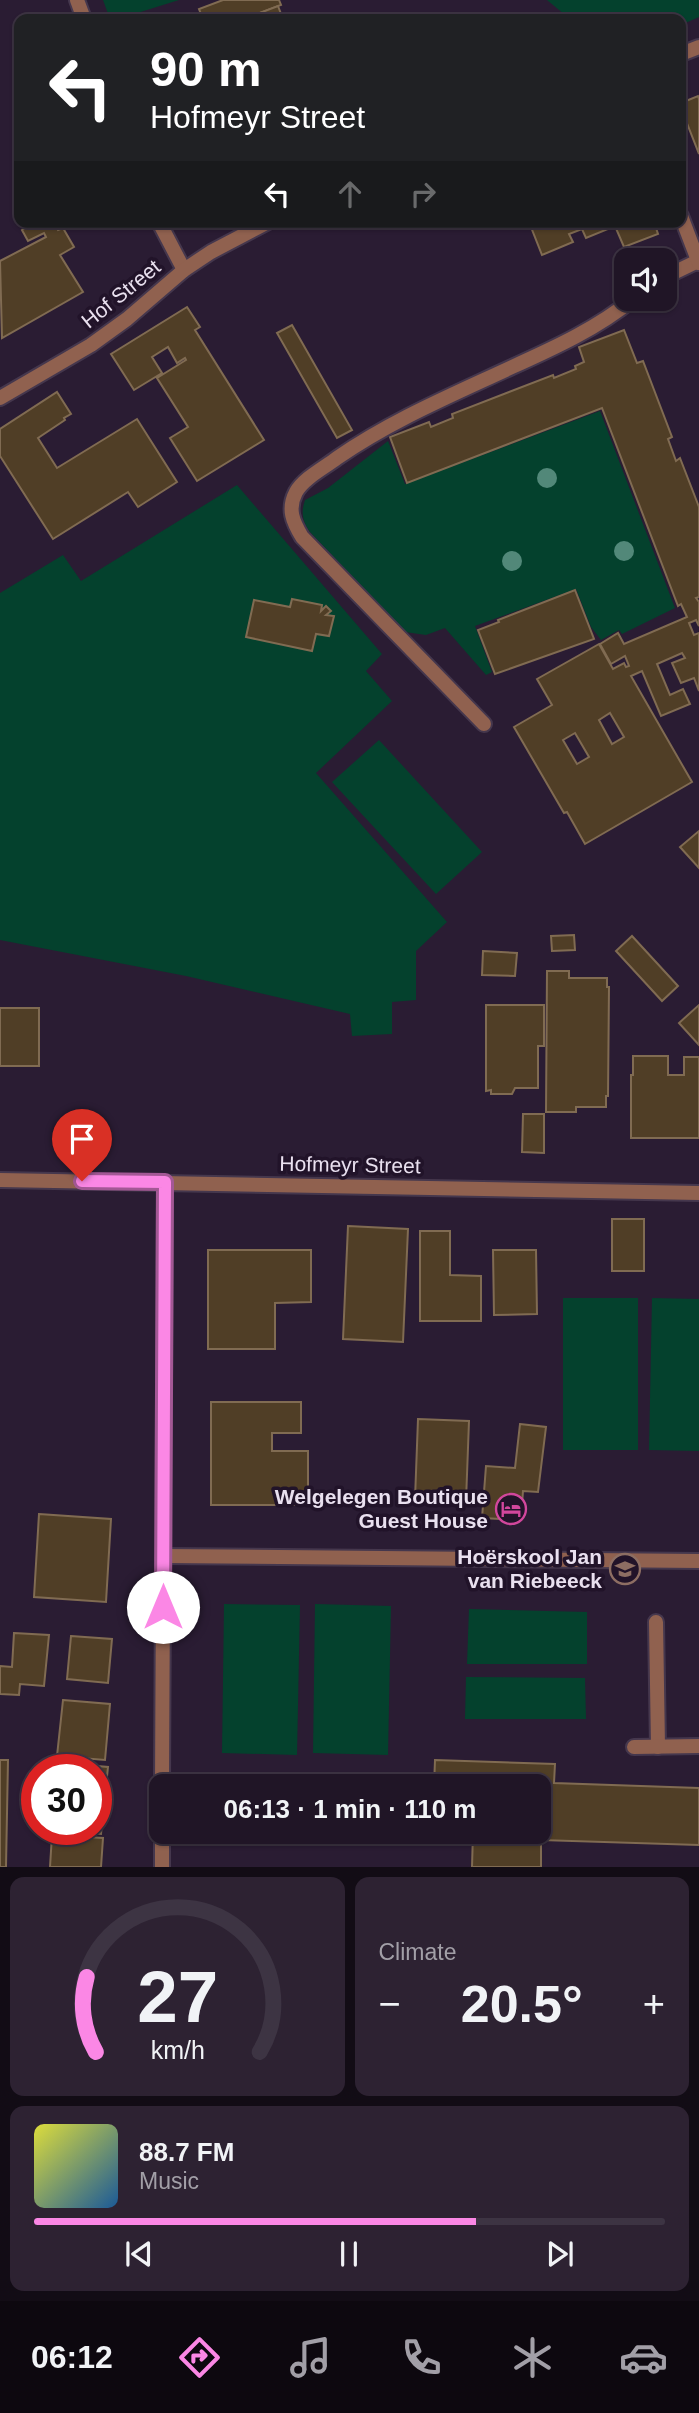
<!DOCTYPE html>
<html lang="en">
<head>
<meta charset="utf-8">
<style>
  body { margin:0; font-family:Arial,sans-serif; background:#2d2232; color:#f1f3f6; height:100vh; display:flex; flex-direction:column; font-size:26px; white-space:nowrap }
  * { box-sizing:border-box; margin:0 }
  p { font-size:23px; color:#a29fa7 }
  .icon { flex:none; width:38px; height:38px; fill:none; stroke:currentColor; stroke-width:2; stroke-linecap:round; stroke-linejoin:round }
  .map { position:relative; height:1867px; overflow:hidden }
  .details { display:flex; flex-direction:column; gap:10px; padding:10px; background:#120c15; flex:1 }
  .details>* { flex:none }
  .banner { position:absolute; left:14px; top:14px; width:672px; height:214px; border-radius:14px; box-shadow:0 2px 5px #0004,0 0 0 2px #3d3443; background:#202124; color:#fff; overflow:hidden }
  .controls { position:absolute; left:614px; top:248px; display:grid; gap:14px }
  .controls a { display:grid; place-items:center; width:63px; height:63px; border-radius:14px; background:#201526; box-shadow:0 2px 5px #0004,0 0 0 2px #3d3443; font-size:35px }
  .speed { position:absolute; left:21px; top:1754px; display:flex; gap:14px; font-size:35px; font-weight:700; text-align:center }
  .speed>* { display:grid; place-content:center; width:91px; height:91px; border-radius:50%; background:#201526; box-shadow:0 2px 5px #0004,0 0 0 2px #3d3443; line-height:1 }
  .speed .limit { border:10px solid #d22; background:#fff; color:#111 }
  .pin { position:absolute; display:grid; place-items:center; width:60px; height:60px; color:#fff; margin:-72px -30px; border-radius:50% 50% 50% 0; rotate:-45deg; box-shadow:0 0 7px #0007 }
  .pin .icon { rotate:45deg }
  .me { position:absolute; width:77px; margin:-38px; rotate:0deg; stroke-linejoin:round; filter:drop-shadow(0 0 5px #0008) }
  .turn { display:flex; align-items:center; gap:24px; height:147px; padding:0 21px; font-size:32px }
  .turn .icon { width:91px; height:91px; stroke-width:2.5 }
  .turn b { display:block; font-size:49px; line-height:60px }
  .lanes { display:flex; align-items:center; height:66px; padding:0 21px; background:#0003; justify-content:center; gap:35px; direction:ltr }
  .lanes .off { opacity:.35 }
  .big { font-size:52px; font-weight:800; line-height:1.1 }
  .details .card { flex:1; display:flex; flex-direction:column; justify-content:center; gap:10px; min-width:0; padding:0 24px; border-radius:14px; background:#2d2232 }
  .details .dial { align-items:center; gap:0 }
  .dial svg { height:182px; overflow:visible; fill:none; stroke:#3d3443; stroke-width:7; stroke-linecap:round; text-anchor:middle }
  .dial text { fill:#f1f3f6; stroke:none }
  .song { display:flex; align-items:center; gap:21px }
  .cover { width:84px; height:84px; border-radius:10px; background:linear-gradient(135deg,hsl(60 70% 55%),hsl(210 70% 35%)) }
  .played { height:7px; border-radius:4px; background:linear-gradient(90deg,#fb87e5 70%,#3d3443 70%) }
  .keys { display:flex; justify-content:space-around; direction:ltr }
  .heat { display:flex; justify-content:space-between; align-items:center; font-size:38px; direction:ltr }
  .details .tiles { flex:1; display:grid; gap:10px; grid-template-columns:1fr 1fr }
  .card:last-child { grid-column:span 2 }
  .trip { position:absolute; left:149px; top:1774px; width:402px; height:70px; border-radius:14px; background:#201526; box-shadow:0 2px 5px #0004,0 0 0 2px #3d3443; font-weight:800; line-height:70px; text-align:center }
  .tab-bar { display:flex; height:112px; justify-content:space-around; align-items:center; background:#0d080f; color:#a29fa7 }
  .tab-bar .icon { width:49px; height:49px }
  .tab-bar .selected { color:#fb87e5 }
  .tab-bar b { font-size:32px; color:#f1f3f6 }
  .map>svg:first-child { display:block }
  .green { fill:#04412d }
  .building { fill:#503e26; stroke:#806b52; stroke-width:2; fill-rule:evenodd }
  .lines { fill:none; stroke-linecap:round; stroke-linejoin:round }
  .lane-casing { stroke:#45374d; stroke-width:18 }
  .street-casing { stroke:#45374d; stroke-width:18 }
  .lane { stroke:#90614f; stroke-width:14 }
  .street { stroke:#90614f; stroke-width:14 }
  .tree { fill:#528879 }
  .route-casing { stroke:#a35895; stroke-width:18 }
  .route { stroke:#fb87e5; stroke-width:12 }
  .labels { text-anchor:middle; stroke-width:7; stroke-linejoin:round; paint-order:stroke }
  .street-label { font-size:21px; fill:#e9e0ef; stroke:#211329 }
  .poi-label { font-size:21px; font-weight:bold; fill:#e9e0ef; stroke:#211329; text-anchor:end }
</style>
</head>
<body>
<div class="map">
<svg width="699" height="1867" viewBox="0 0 699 1867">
  <rect width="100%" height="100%" fill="#2a1c33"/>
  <g class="green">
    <polygon points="103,0 179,0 118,19 110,19"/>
    <polygon points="547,0 699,0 699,17 681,25 681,19 570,19"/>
    <path d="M600,411L675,608L622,634L619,630L601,640L591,627L576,589L475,626L492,672L486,675L445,628L426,635L405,632L309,531C302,520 301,512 305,500L328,488L388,441L405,484Z"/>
    <polygon points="237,485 382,654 366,671 392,701 316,773 447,922 416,951 416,1000 392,1002 392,1034 352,1036 350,1014 186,976 0,940 0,593 63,555 81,581"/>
    <polygon points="379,740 482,852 436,894 332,782"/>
    <rect x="563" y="1298" width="75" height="152"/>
    <polygon points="652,1298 699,1299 699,1451 649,1450"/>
    <polygon points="224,1604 300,1605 297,1755 222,1753"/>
    <polygon points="315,1604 391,1606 388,1755 313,1753"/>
    <polygon points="469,1609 587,1612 587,1664 467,1664"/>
    <polygon points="466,1677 585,1678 586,1719 465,1719"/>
  </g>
  <g class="building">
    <polygon points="223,0 279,0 281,5 243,19 203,19 199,9"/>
    <polygon points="278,6 283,19 253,19 252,16"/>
    <polygon points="698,96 699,99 699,154 681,108 681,103"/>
    <polygon points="35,222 53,222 58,230 63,228 74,247 60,255 83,292 2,338 0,261 46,237 44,233 28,241 22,230"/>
    <polygon points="529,222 616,222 617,225 624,222 654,222 658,234 624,247 615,226 586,238 582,229 569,234 573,242 542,255"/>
    <polygon points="187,307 200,327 195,330 264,440 197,481 170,438 188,427 157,378 186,360 185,358 177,363 168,347 152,357 162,373 134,390 111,354"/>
    <polygon points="292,325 352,430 337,438 277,333"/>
    <path d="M624,330L637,363L643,361L672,437L668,439L676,461L680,458L699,507V597L696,598L699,602V626L696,620L689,623L694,635L699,633V691L694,678L681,683L672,663L685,658L682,653L657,664L670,695L683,689L690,704L661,716L642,671L631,676L692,782L585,844L567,812L564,813L514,727L552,705L537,679L599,644L613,669L624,663L626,667L629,666L625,656L611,664L600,644L618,633L624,644L687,617L681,604L678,606L602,408L407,483L390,437L429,422L431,427L453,418L452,414L553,375L554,378L576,369L575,366L584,362L579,347ZM610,713L624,737L612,744L599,720ZM575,733L589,757L577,764L563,740Z"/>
    <polygon points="57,392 71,414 64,418 65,420 38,438 57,468 137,419 177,482 138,507 128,492 53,539 0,456 0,429"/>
    <polygon points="575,590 594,639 495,674 478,630 499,622 498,620"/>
    <polygon points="292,599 322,605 321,611 326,606 331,611 326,615 334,616 329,636 316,634 312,651 246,637 254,600 290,607"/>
    <polygon points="699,831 699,868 680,847"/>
    <polygon points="574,935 575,950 552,951 551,936"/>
    <polygon points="632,936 678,986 662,1001 616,951"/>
    <polygon points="483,951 517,953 515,976 482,975"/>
    <polygon points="547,971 569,971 569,978 607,978 607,987 609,987 608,1096 606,1096 606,1107 576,1107 576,1112 546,1112"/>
    <polygon points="486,1005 544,1005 544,1046 538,1046 538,1088 515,1088 512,1094 491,1094 491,1090 486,1091"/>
    <polygon points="699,1005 699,1045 679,1023"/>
    <rect x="0" y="1008" width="39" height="58"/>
    <polygon points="633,1056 668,1056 668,1075 684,1075 684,1057 699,1057 699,1138 631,1138 631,1075 633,1075"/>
    <polygon points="523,1114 544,1114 544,1153 522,1152"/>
    <rect x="612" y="1219" width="32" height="52"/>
    <polygon points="348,1226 408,1229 403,1342 343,1339"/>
    <polygon points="420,1231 450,1231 450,1275 481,1276 481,1321 420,1321"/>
    <polygon points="208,1250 311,1250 311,1302 275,1303 275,1349 208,1349"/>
    <polygon points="493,1250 536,1250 537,1314 494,1315"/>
    <polygon points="211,1402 301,1402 301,1433 272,1433 272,1451 308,1451 308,1505 211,1505"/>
    <polygon points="418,1419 469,1421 466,1501 415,1499"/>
    <polygon points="520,1424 546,1427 538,1492 523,1491 521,1520 482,1518 486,1466 515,1468"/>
    <polygon points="39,1514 111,1519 106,1602 34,1597"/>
    <polygon points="14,1633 49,1635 44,1686 20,1684 19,1695 0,1694 0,1666 12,1667"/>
    <polygon points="71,1636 112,1639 108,1683 67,1679"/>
    <polygon points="63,1700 110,1704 105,1760 57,1756"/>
    <polygon points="0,1760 8,1760 6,1867 0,1867"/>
    <polygon points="435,1760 555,1764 554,1783 699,1788 699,1845 541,1840 541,1867 472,1867 473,1832 539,1832 539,1787 434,1787"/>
    <polygon points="49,1762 108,1767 101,1834 47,1829 96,1829 96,1769 48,1769"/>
    <polygon points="52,1835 103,1838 101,1867 50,1867"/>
  </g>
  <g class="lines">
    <g class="lane-casing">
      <g id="lane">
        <polyline points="77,0 84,19"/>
        <polyline points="159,222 184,270"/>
        <polyline points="665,277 698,261"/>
        <path d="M484,724L302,537C293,522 287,509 296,492C304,478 324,468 337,458C392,420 452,395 512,367C554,348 598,328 633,299"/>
        <polyline points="656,1622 658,1747"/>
        <polyline points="634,1747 699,1746"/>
      </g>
    </g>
    <g class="street-casing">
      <g id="street">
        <polyline points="681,54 699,47"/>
        <polyline points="681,216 699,263"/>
        <polyline points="0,398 91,345 127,319 184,270 211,252 268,222"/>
        <polyline points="0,1180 699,1193"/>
        <polyline points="163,1556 699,1561"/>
        <polyline points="162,1787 165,1182"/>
        <polyline points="162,1867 162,1832"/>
      </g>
    </g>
    <use href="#lane" class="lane"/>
    <use href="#street" class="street"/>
  </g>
  <g class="tree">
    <circle cx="547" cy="478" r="10"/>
    <circle cx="624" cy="551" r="10"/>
    <circle cx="512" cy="561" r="10"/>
  </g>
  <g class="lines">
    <g class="route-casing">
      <polyline id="route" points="82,1181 165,1182 163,1607"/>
    </g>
    <use href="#route" class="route"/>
  </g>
  <defs>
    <g id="hotel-ring" transform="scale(1.575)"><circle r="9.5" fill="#211329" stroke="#d1479c" stroke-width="1.5"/><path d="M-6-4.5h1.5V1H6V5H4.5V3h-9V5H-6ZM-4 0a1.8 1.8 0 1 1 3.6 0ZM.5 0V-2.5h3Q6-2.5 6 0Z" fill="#d1479c"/></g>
    <g id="school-ring" transform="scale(1.575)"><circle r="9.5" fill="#211329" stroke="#8d6e63" stroke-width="1.5"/><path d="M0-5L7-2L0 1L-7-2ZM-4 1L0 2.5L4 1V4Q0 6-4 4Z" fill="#8d6e63"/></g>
  </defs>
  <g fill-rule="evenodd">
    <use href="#hotel-ring" x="511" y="1509"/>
    <use href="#school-ring" x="625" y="1569"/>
  </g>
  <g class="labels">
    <g class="street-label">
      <text transform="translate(121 294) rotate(-39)" y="7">Hof Street</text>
      <text transform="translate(350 1165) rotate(1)" y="7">Hofmeyr Street</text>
    </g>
    <g class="poi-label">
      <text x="488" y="1504">Welgelegen Boutique<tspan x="488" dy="24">Guest House</tspan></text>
      <text x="602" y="1564">Hoërskool Jan<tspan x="602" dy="24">van Riebeeck</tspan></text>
    </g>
  </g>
</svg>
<div class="controls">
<a><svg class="icon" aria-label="sound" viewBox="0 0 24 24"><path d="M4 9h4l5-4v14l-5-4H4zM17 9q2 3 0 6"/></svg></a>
</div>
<div class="speed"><div class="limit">30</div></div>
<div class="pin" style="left:82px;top:1181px;background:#d93025"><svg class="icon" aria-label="arrive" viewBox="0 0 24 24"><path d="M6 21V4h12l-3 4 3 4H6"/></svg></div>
<svg class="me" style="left:163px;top:1607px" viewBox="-20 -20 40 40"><circle r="19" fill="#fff"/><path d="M0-13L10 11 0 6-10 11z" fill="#fb87e5"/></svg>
<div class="trip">06:13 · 1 min · 110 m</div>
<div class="banner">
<div class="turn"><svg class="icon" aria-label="left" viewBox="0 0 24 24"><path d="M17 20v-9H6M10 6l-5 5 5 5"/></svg><div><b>90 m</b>Hofmeyr Street</div></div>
<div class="lanes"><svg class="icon" aria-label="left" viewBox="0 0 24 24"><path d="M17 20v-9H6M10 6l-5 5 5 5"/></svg><svg class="icon off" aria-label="ahead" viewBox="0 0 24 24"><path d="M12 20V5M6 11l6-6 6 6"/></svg><svg class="icon off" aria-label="right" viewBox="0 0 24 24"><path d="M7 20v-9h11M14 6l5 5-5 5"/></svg></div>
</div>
</div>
<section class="details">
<div class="tiles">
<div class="card dial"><svg viewBox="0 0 100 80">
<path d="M14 69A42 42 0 1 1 86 69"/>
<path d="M14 69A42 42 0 0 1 10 36" stroke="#fb87e5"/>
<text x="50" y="56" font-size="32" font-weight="700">27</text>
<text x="50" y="72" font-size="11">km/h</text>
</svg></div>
<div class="card"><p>Climate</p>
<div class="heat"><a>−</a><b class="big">20.5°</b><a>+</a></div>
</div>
<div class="card">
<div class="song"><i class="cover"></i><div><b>88.7 FM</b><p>Music</p></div></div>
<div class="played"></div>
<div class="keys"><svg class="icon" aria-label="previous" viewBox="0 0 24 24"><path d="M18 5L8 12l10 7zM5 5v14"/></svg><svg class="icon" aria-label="pause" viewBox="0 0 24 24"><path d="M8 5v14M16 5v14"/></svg><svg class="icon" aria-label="next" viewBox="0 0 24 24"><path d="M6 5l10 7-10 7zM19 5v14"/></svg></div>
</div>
</div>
</section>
<nav class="tab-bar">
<b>06:12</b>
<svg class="icon selected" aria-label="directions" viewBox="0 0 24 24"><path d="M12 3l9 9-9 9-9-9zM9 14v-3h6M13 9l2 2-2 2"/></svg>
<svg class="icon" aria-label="music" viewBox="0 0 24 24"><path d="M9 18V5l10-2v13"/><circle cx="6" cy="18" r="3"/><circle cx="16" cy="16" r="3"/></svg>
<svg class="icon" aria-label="phone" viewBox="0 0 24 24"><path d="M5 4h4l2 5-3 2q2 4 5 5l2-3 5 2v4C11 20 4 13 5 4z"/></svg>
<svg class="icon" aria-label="climate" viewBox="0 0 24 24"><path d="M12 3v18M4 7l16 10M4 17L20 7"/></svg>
<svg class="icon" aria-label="car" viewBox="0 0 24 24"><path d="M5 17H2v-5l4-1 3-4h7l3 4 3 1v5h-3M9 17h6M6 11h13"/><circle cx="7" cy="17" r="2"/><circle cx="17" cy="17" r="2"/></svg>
</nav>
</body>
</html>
